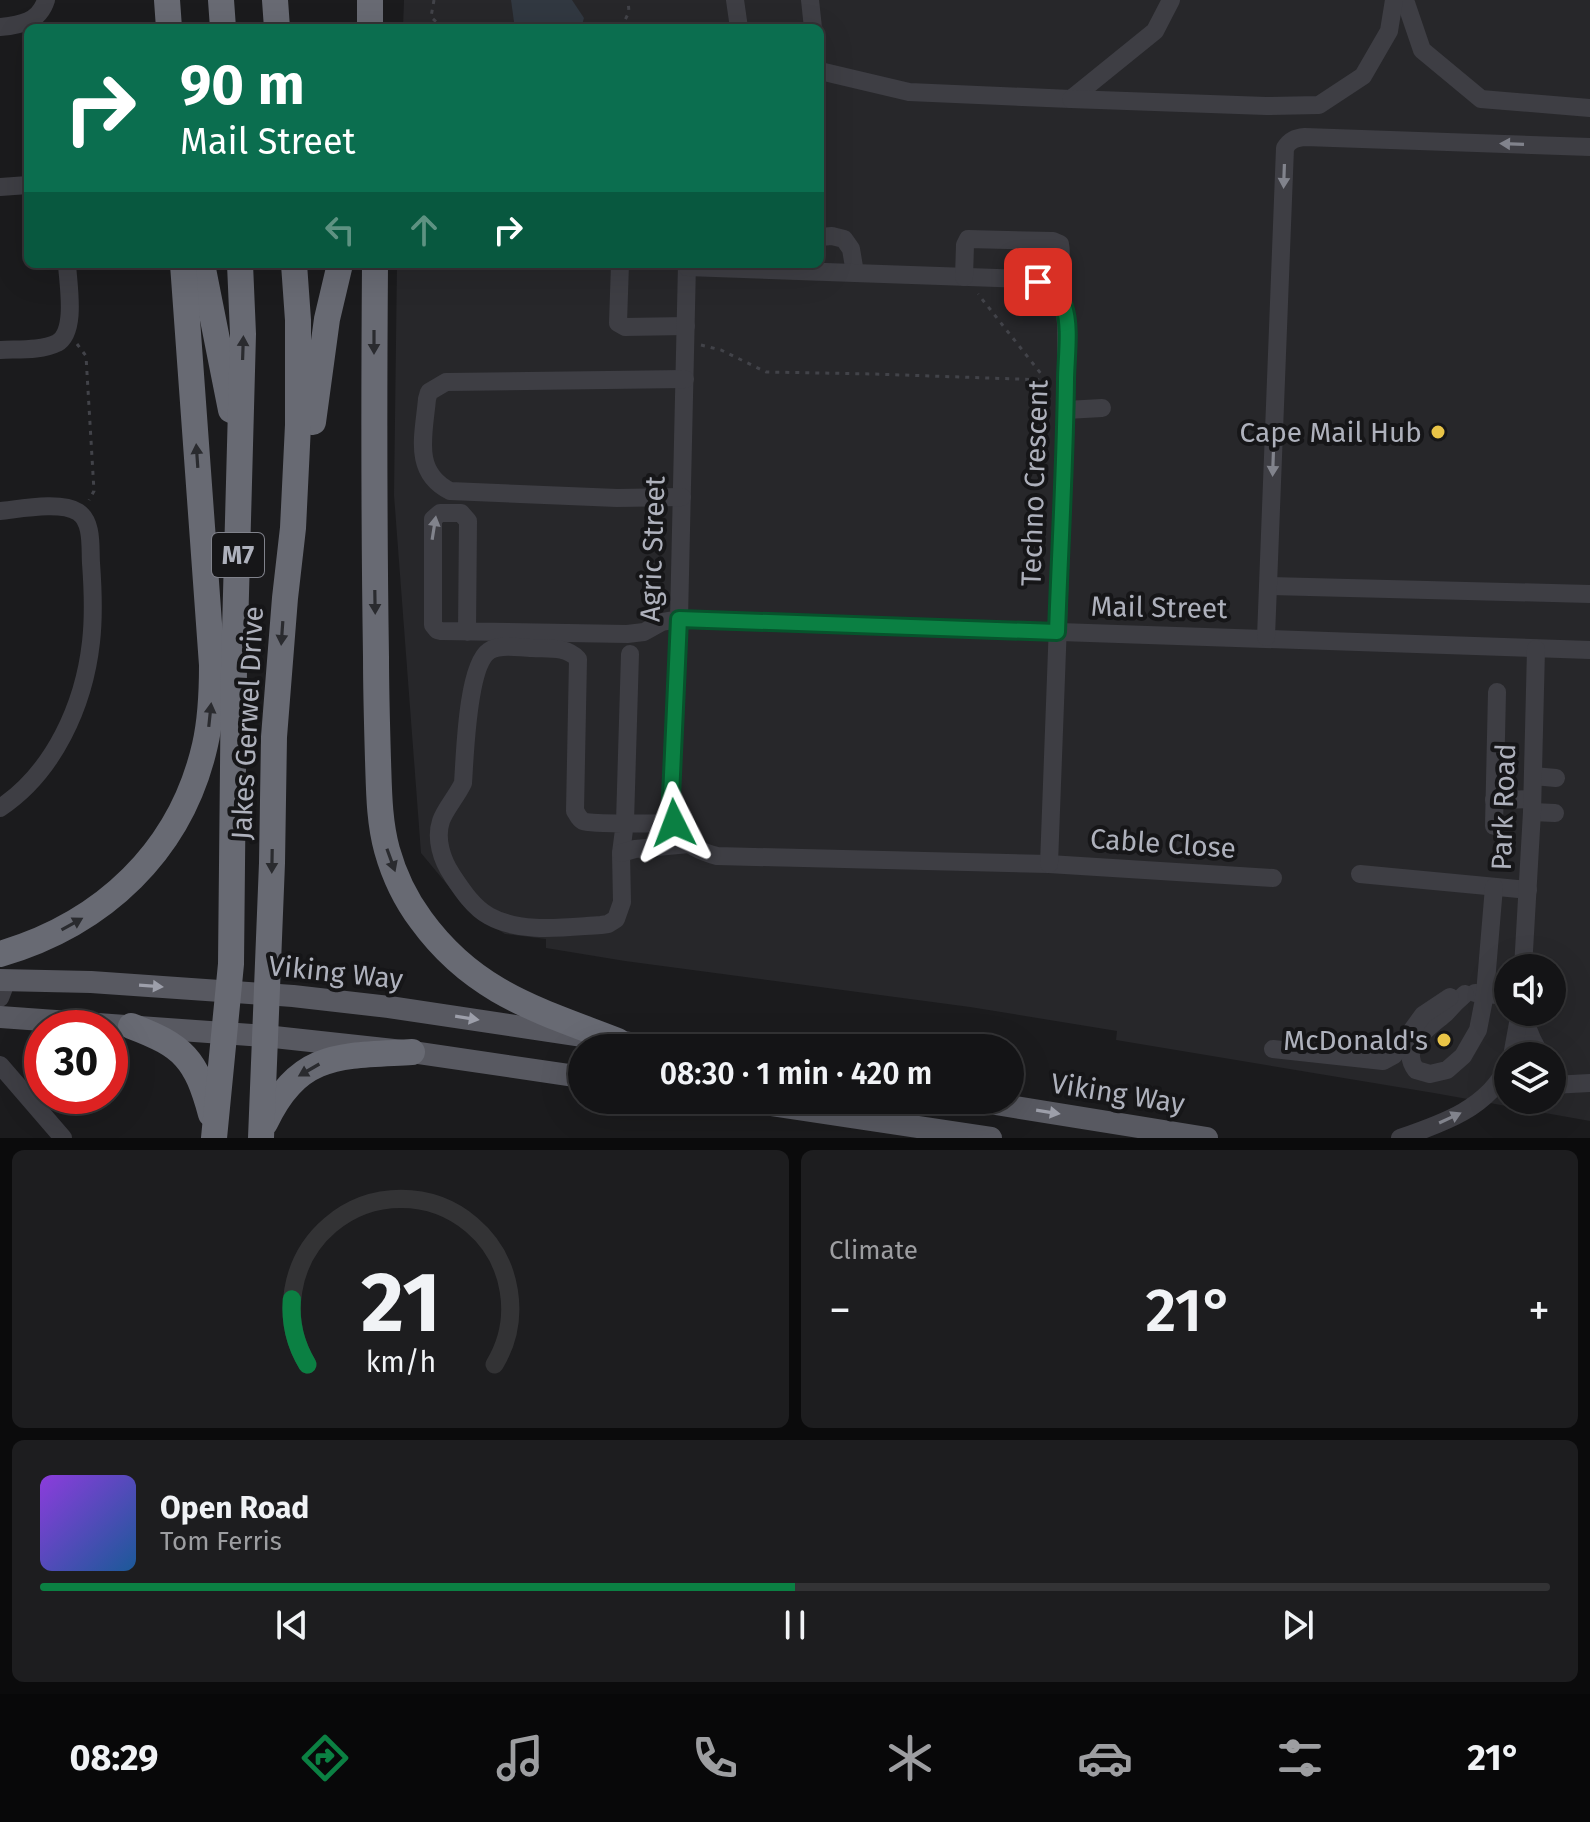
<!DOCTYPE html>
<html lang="en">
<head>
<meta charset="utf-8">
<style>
  body { margin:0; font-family:"Fira Sans",sans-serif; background:#1d1d1f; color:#f1f3f6; height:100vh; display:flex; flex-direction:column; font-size:30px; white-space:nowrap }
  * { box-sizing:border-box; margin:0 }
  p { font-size:26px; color:#9d9ea1 }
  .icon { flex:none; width:44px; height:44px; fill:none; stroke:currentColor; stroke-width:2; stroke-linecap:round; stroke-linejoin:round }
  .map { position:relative; height:1138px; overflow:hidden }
  .details { display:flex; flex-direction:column; gap:12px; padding:12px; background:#0b0b0c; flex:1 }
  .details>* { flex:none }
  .banner { position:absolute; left:24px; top:24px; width:800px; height:244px; border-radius:12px; box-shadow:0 8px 32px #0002,0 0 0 2px #333335; background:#0b6e4f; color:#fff; overflow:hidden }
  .controls { position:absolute; left:1494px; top:954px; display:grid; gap:16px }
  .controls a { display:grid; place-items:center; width:72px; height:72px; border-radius:50%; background:#141416; box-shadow:0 8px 32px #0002,0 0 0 2px #333335; font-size:40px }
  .speed { position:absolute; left:24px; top:1010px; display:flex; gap:16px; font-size:40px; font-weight:700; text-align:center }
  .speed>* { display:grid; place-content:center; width:104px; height:104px; border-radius:50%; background:#141416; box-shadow:0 8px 32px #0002,0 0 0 2px #333335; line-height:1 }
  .speed .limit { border:12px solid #d22; background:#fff; color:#111 }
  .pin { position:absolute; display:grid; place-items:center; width:68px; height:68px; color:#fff; margin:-34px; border-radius:16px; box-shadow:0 4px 12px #0006 }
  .me { position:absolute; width:88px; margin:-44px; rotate:357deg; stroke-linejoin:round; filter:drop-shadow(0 0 6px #0008) }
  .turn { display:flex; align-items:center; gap:28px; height:168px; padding:0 24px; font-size:36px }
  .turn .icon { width:104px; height:104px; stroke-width:2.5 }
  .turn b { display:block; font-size:56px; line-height:68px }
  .lanes { display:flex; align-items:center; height:76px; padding:0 24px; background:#0003; justify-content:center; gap:40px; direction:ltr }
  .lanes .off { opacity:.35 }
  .big { font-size:60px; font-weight:600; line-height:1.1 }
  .details .tile { flex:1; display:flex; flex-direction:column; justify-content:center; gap:12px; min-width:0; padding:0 28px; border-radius:12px; background:#1d1d1f }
  .details .dial { align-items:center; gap:0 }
  .dial svg { height:208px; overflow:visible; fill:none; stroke:#333335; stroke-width:7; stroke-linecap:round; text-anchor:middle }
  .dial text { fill:#f1f3f6; stroke:none }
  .song { display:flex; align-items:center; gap:24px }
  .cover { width:96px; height:96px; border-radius:12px; background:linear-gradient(135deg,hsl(270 70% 55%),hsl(210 70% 35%)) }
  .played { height:8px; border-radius:4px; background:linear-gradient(90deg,#0b8043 50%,#333335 50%) }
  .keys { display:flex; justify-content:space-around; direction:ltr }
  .heat { display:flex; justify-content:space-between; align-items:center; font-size:44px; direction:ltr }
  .details .tiles { flex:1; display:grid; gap:12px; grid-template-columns:1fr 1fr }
  .tile:last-child { grid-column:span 2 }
  .trip { position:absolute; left:568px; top:1034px; width:456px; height:80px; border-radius:40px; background:#141416; box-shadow:0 8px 32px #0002,0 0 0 2px #333335; font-weight:600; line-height:80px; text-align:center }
  .menu { display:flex; height:128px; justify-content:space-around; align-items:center; background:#080809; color:#9d9ea1 }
  .menu .icon { width:56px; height:56px }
  .menu .selected { color:#0b8043 }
  .menu b { font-size:36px; color:#f1f3f6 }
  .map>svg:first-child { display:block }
  .built { fill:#27272a; fill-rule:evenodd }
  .water { fill:#313841 }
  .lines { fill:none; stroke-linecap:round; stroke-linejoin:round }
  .path { stroke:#424349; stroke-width:3; stroke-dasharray:4 6; stroke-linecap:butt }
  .minor { stroke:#3e3e44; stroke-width:18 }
  .major { stroke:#585961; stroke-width:22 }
  .highway { stroke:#686a73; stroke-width:26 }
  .oneway { fill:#81838c }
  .oneway2 { fill:#2a2b2f }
  .oneway3 { fill:#9d9faa }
  .route-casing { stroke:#07532c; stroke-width:20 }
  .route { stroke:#0b8043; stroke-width:14 }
  .poi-dot { fill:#e9c447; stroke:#161618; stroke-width:3 }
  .labels { text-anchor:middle; stroke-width:8; stroke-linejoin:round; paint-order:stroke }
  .shield { fill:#161618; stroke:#80828b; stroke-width:2 }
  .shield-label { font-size:26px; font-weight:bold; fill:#aeb1bc }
  .poi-label { font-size:28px; fill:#aeb1bc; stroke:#161618; text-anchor:end }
  .street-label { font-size:28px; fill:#aeb1bc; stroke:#161618 }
</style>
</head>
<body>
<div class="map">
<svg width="1590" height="1138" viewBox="0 0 1590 1138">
  <rect width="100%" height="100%" fill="#1b1b1d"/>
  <path class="built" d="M404,0H1590V1121L1434,1093L1116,1040L1117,1031L970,1007L625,961L546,948V939L505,934L470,912L421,853L394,495L397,264H820V28H403ZM1508,968H1552V1012H1508ZM1508,1056H1552V1100H1508Z"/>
  <polygon class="water" points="511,0 572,0 584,18 581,28 524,28 514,22"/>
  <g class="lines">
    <g class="path">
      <polyline points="434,0 431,17 443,28"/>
      <polyline points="621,28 629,12 628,0"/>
      <polyline points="77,344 86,356 94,491 89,500"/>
      <polyline points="701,345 721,350 766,372 873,374 1046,380 978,294"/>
    </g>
    <g class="minor">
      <polyline points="735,0 739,28"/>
      <polyline points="810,0 813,28"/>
      <polyline points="1405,0 1422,50 1481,99 1590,108"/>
      <path d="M0,27C21,25 39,22 46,0"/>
      <polyline points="820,71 909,92 1071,99 1155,31 1171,0"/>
      <polyline points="1071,99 1266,106 1319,105 1363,76 1389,31 1394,0"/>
      <polyline points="0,187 28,185"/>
      <polyline points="820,237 832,236 844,239 851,249 855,273"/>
      <polyline points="620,264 618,323 625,327 686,326"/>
      <path d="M687,264L679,619L671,797C674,833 680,846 717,856L1049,864L1273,878"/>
      <polyline points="687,267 1028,279 1047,286 1052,290 1064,308 1066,323 1066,410 1049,864"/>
      <path d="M964,277L965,245L968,239L1053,241L1060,244C1063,261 1057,273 1049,288"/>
      <path d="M0,350C17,349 41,351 57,343C77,332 68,284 67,264"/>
      <polyline points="1066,410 1102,408"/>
      <path d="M682,497L617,498L450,491C412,472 424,434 427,399L429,392L446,382L685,379"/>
      <path d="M0,511C20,509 61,501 78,512C93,522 90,547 91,563C93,590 94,616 91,642C84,705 54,772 0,808"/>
      <polyline points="1268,586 1590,594"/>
      <polyline points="467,632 468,521 461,513 440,513 433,519 433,625 437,630 441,631 627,634 644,632 662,622 679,619 1590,650"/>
      <path d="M1266,637L1285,148C1290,140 1295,138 1305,137L1590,147"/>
      <path d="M630,654L625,822L621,853L622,902L616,919L608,924L601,925C566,927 521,934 489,916C473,907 462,890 452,875C442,860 435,839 441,821C445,809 457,796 463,783C465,756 467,666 489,651C500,643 519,648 532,648C548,649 566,646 578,659L575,811C578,815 578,818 583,821C592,825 659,823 674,823"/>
      <polyline points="1533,776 1556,778"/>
      <polyline points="1494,800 1532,799"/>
      <polyline points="1532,812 1555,813"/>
      <polyline points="1494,826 1497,692"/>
      <polyline points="621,853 635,849 689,844"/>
      <polyline points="1360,874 1528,890"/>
      <polyline points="1523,968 1532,812 1536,649"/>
      <polyline points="1475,993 1508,996"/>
      <path d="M1465,994C1458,1000 1452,1006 1446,1013C1430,1027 1398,1046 1416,1070L1430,1074L1447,1070L1463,1056L1478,1030L1485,994L1494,887"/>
      <polyline points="0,998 7,980"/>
      <polyline points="1521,1012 1532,1039 1541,1056"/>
      <polyline points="1273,1049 1383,1061 1394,1055 1423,1015 1450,997"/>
      <polyline points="1512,1056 1520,1012"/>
      <polyline points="0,1065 63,1138"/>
      <polyline points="1552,1085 1590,1083"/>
      <path d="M1400,1138C1441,1124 1489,1108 1508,1065"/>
    </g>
    <g class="major">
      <polyline points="0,980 91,982 293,996 389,1007 663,1048"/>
      <polyline points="0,1017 265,1036 412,1052 582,1077"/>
      <polyline points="738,1100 991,1138"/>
      <polyline points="971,1100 1207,1138"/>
    </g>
    <g class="highway">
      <polyline points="167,0 169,28"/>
      <polyline points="221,0 223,28"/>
      <polyline points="275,0 277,28"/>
      <polyline points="370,0 370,28"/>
      <polyline points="202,264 231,410"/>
      <path d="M375,264C374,395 374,526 376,657C376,691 377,726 378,760C379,790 379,821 387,850C394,875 406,900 421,920C474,993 538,1010 618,1041"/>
      <polyline points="313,422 327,319 340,264"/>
      <path d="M0,954C103,924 181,851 205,745C211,719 212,692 212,665L183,264"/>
      <path d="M131,1026C184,1046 196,1059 211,1114"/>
      <path d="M265,1123C299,1051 341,1056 412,1052"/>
      <polyline points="214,1138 231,964 234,668 243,334 240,264"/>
      <polyline points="261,1138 272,863 274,737 285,598 293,528 298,425 298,320 294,264"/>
    </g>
  </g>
  <defs><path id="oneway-solid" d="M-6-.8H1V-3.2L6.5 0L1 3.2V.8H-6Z" transform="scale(2)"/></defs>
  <g class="oneway">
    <use href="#oneway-solid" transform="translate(1512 144) rotate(-178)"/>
    <use href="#oneway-solid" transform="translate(1284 176) rotate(92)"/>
    <use href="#oneway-solid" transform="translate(1273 464) rotate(92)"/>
    <use href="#oneway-solid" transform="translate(434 528) rotate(-81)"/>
    <use href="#oneway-solid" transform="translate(1450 1118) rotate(-25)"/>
  </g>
  <g class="oneway2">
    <use href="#oneway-solid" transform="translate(374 342) rotate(90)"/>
    <use href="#oneway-solid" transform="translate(243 348) rotate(-88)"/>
    <use href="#oneway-solid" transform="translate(197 456) rotate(-94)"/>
    <use href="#oneway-solid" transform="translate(375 602) rotate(89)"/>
    <use href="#oneway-solid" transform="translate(282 633) rotate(94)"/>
    <use href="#oneway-solid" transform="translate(210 715) rotate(-84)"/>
    <use href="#oneway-solid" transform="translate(391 860) rotate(70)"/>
    <use href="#oneway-solid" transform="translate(272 861) rotate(91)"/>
    <use href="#oneway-solid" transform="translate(72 924) rotate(-29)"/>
    <use href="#oneway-solid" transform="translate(309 1070) rotate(150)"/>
  </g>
  <g class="oneway3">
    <use href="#oneway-solid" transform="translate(151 986) rotate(4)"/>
    <use href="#oneway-solid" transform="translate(467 1018) rotate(9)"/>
    <use href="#oneway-solid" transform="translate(1048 1112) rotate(9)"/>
  </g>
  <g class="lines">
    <g class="route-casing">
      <path id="route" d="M674,823L671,797L679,619L1057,632C1060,549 1065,465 1066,381C1066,360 1071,326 1064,307C1059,296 1049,287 1038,282"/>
    </g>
    <use href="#route" class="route"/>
  </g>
  <g class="poi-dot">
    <circle cx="1438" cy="432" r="8"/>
    <circle cx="1444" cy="1040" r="8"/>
  </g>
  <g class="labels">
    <rect class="shield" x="212" y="533" width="52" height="44" rx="6"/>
    <g class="shield-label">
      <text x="238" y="564">M7</text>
    </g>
    <g class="poi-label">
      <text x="1422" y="442">Cape Mail Hub</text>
      <text x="1428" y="1050">McDonald's</text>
    </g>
    <g class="street-label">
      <text transform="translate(1034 483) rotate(-88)" y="10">Techno Crescent</text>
      <text transform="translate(652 549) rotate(-88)" y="10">Agric Street</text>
      <text transform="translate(1159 607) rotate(1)" y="10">Mail Street</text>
      <text transform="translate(247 723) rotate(-87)" y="10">Jakes Gerwel Drive</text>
      <text transform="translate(1503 807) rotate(-88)" y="10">Park Road</text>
      <text transform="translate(1163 843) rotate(4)" y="10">Cable Close</text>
      <text transform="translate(336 972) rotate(6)" y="10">Viking Way</text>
      <text transform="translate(1118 1093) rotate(9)" y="10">Viking Way</text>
    </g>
  </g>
</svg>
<div class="controls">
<a><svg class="icon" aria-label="sound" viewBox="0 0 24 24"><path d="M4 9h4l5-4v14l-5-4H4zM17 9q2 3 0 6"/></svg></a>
<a><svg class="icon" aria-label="layers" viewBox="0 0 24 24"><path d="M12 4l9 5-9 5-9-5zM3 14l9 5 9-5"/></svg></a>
</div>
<div class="speed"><div class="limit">30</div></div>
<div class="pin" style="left:1038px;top:282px;background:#d93025"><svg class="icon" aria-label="arrive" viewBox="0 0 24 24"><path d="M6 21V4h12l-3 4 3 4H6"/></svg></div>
<svg class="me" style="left:674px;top:823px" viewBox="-20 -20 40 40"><path d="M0-17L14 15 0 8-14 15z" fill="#0b8043" stroke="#fff" stroke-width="4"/></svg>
<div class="trip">08:30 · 1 min · 420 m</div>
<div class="banner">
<div class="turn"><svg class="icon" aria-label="right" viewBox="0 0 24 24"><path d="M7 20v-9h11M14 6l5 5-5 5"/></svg><div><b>90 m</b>Mail Street</div></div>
<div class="lanes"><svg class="icon off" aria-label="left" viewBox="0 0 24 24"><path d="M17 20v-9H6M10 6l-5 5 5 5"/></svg><svg class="icon off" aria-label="ahead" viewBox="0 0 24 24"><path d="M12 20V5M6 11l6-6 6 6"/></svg><svg class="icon" aria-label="right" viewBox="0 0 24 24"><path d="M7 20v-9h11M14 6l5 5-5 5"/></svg></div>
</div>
</div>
<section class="details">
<div class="tiles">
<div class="tile dial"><svg viewBox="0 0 100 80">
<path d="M14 69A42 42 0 1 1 86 69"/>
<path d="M14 69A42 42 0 0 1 8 44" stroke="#0b8043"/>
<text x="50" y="56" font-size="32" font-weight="700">21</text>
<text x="50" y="72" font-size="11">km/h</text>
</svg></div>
<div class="tile"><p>Climate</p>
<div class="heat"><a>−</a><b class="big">21°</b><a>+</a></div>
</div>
<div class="tile">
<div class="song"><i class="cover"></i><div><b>Open Road</b><p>Tom Ferris</p></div></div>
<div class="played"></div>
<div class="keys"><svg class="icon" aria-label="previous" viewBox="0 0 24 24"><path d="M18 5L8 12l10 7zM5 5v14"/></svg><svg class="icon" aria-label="pause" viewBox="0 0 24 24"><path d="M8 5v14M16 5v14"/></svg><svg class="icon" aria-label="next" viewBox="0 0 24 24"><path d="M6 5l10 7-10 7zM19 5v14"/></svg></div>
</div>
</div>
</section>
<nav class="menu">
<b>08:29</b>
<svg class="icon selected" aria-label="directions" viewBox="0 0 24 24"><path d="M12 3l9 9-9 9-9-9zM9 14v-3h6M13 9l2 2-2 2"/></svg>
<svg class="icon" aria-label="music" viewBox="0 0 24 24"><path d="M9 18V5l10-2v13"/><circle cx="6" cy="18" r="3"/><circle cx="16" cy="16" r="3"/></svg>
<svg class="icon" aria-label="phone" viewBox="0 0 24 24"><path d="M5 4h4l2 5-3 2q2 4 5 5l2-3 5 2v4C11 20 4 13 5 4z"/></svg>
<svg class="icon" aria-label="climate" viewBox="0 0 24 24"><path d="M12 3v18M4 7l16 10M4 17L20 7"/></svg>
<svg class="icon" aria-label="car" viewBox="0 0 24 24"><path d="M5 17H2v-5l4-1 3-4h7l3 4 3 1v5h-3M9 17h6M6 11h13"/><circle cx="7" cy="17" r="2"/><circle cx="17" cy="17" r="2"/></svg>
<svg class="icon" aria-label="filters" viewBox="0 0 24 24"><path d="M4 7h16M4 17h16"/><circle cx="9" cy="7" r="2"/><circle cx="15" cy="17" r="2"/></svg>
<b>21°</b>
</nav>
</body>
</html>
